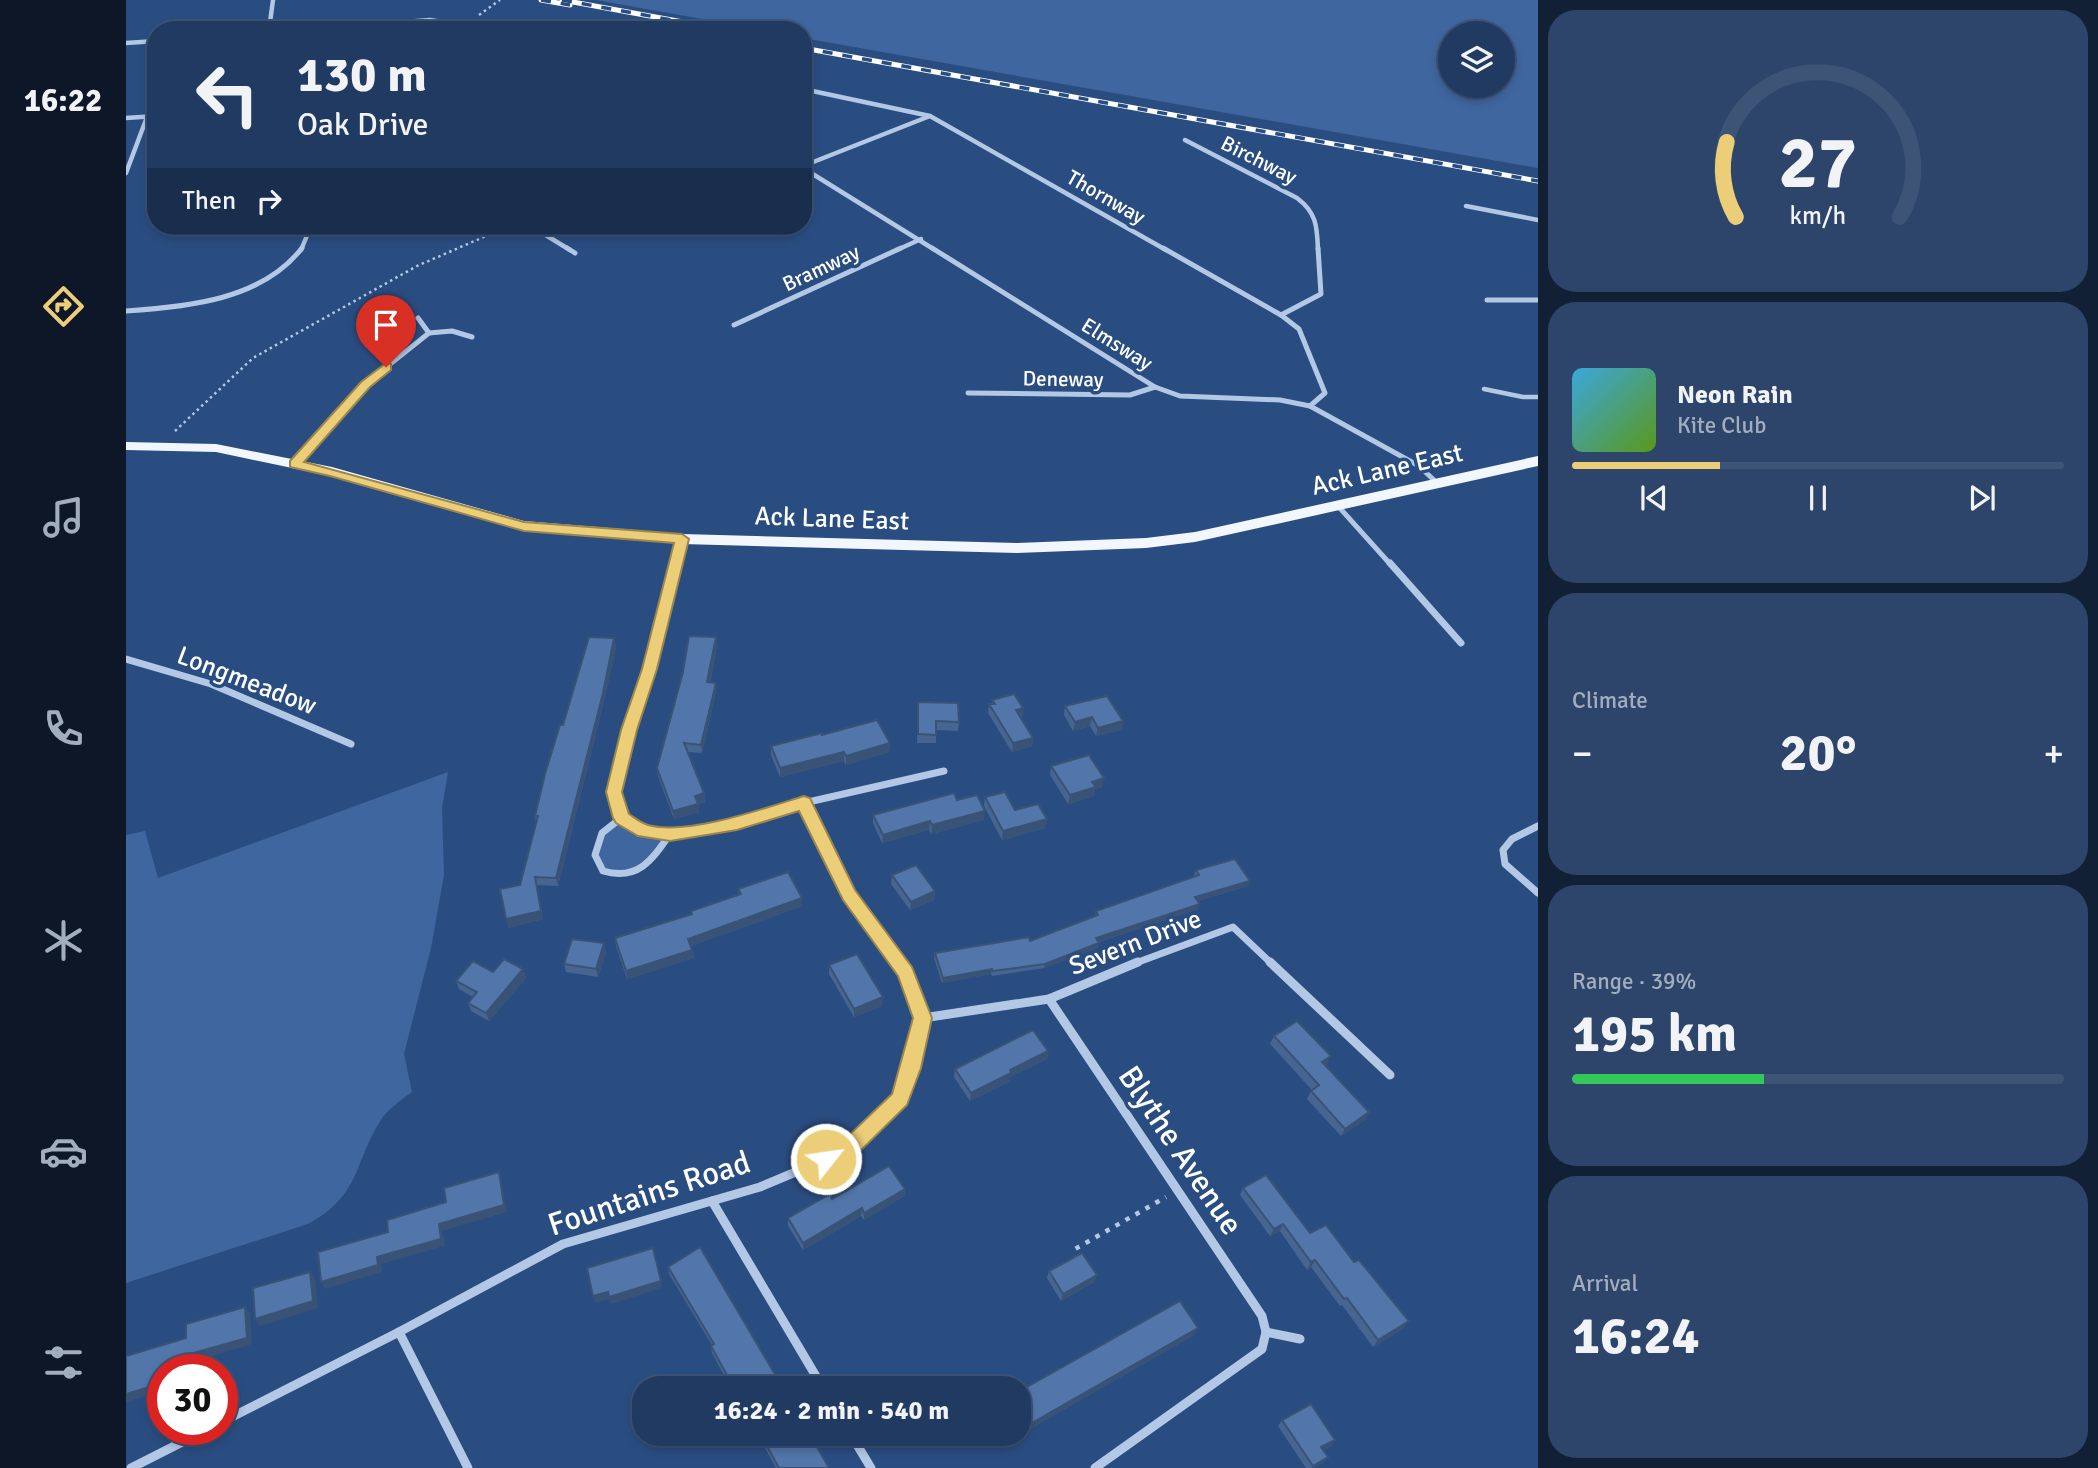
<!DOCTYPE html>
<html lang="en">
<head>
<meta charset="utf-8">
<style>
  body { margin:0; font-family:Signika,sans-serif; background:#2d456a; color:#f1f3f6; height:100vh; display:flex; flex-direction:column; font-size:26px; white-space:nowrap }
  * { box-sizing:border-box; margin:0 }
  p { font-size:23px; color:#a2adbd }
  .icon { flex:none; width:38px; height:38px; fill:none; stroke:currentColor; stroke-width:2; stroke-linecap:round; stroke-linejoin:round }
  .map { position:relative; flex:1; overflow:hidden }
  .panel { display:flex; flex-direction:column; gap:10px; padding:10px; background:#122035; width:560px }
  .panel>* { flex:none }
  .banner { position:absolute; left:21px; top:21px; width:665px; height:214px; border-radius:28px; box-shadow:0 4px 10px #0003,0 0 0 2px #3d5476; background:#203a61; color:#f1f3f6; overflow:hidden }
  .controls { position:absolute; left:1312px; top:21px; display:grid; gap:14px }
  .controls a { display:grid; place-items:center; width:77px; height:77px; border-radius:50%; background:#203a61; box-shadow:0 4px 10px #0003,0 0 0 2px #3d5476; font-size:35px }
  .speed { position:absolute; left:21px; top:1354px; display:flex; gap:14px; font-size:35px; font-weight:700; text-align:center }
  .speed>* { display:grid; place-content:center; width:91px; height:91px; border-radius:50%; background:#203a61; box-shadow:0 4px 10px #0003,0 0 0 2px #3d5476; line-height:1 }
  .speed .limit { border:10px solid #d22; background:#fff; color:#111 }
  .pin { position:absolute; display:grid; place-items:center; width:60px; height:60px; color:#fff; margin:-72px -30px; border-radius:50% 50% 50% 0; rotate:-45deg; box-shadow:0 0 7px #0007 }
  .pin .icon { rotate:45deg }
  .me { position:absolute; width:77px; margin:-38px; rotate:60deg; stroke-linejoin:round; filter:drop-shadow(0 0 5px #0008) }
  .turn { display:flex; align-items:center; gap:24px; height:147px; padding:0 35px; font-size:32px }
  .turn .icon { width:91px; height:91px; stroke-width:2.5 }
  .turn b { display:block; font-size:49px; line-height:60px }
  .then { display:flex; align-items:center; height:66px; padding:0 35px; background:#0003; gap:14px; font-size:26px }
  .big { font-size:52px; font-weight:700; line-height:1.1 }
  .panel .tile { flex:1; display:flex; flex-direction:column; justify-content:center; gap:10px; min-width:0; padding:0 24px; border-radius:28px; background:#2d456a }
  .panel .dial { align-items:center; gap:0 }
  .dial svg { height:182px; overflow:visible; fill:none; stroke:#3d5476; stroke-width:7; stroke-linecap:round; text-anchor:middle }
  .dial text { fill:#f1f3f6; stroke:none }
  .song { display:flex; align-items:center; gap:21px }
  .cover { width:84px; height:84px; border-radius:10px; background:linear-gradient(135deg,hsl(200 70% 55%),hsl(90 70% 35%)) }
  .played { height:7px; border-radius:4px; background:linear-gradient(90deg,#ecce79 30%,#3d5476 30%) }
  .keys { display:flex; justify-content:space-around; direction:ltr }
  .heat { display:flex; justify-content:space-between; align-items:center; font-size:38px; direction:ltr }
  .charge { height:10px; border-radius:5px; background:linear-gradient(90deg,#34c759 39%,#3d5476 0) }
  .trip { position:absolute; left:506px; top:1376px; width:399px; height:70px; border-radius:28px; background:#203a61; box-shadow:0 4px 10px #0003,0 0 0 2px #3d5476; font-weight:700; line-height:70px; text-align:center }
  main { display:flex; flex:1; min-height:0 }
  .tabs { display:flex; flex-direction:column; width:126px; justify-content:space-around; align-items:center; background:#0d1727; color:#a2adbd }
  .tabs .icon { width:49px; height:49px }
  .tabs .current { color:#ecce79 }
  .tabs b { font-size:32px; color:#f1f3f6 }
  .map>svg:first-child { display:block }
  .green { fill:#3f669e; fill-rule:evenodd }
  .lines { fill:none; stroke-linecap:round; stroke-linejoin:round }
  .path-far1 { stroke:#b2c8e5; stroke-width:2.5; stroke-dasharray:2.5 3.5; stroke-linecap:butt }
  .path { stroke:#b2c8e5; stroke-width:4.5; stroke-dasharray:4.5 7; stroke-linecap:butt }
  .service { stroke:#b2c8e5; stroke-width:4.5 }
  .minor-far3 { stroke:#b2c8e5; stroke-width:4.5 }
  .minor-far2 { stroke:#b2c8e5; stroke-width:5 }
  .minor-far1 { stroke:#b2c8e5; stroke-width:7 }
  .minor { stroke:#b2c8e5; stroke-width:9 }
  .primary { fill:#f2f6fd; fill-rule:evenodd }
  .rail-casing { stroke:#fff; stroke-width:5 }
  .rail { stroke:#2a4d81; stroke-width:3.5; stroke-dasharray:10; stroke-linecap:butt }
  .wall { fill:#476591 }
  .shaded-wall { fill:#395376 }
  .building { fill:#5276a9; stroke:#395376; stroke-width:2 }
  .route { fill:#ecce79; stroke:#99864f; stroke-width:2 }
  .labels { text-anchor:middle; stroke-width:7; stroke-linejoin:round; paint-order:stroke }
  .far-street-label { font-size:21px; fill:#fff; stroke:#2a4d81 }
  .street-label { font-size:26px; fill:#fff; stroke:#2a4d81 }
  .near-street-label { font-size:32px; fill:#fff; stroke:#2a4d81 }
</style>
</head>
<body>
<main>
<nav class="tabs">
<b>16:22</b>
<svg class="icon current" aria-label="directions" viewBox="0 0 24 24"><path d="M12 3l9 9-9 9-9-9zM9 14v-3h6M13 9l2 2-2 2"/></svg>
<svg class="icon" aria-label="music" viewBox="0 0 24 24"><path d="M9 18V5l10-2v13"/><circle cx="6" cy="18" r="3"/><circle cx="16" cy="16" r="3"/></svg>
<svg class="icon" aria-label="phone" viewBox="0 0 24 24"><path d="M5 4h4l2 5-3 2q2 4 5 5l2-3 5 2v4C11 20 4 13 5 4z"/></svg>
<svg class="icon" aria-label="climate" viewBox="0 0 24 24"><path d="M12 3v18M4 7l16 10M4 17L20 7"/></svg>
<svg class="icon" aria-label="car" viewBox="0 0 24 24"><path d="M5 17H2v-5l4-1 3-4h7l3 4 3 1v5h-3M9 17h6M6 11h13"/><circle cx="7" cy="17" r="2"/><circle cx="17" cy="17" r="2"/></svg>
<svg class="icon" aria-label="filters" viewBox="0 0 24 24"><path d="M4 7h16M4 17h16"/><circle cx="9" cy="7" r="2"/><circle cx="15" cy="17" r="2"/></svg>
</nav>
<div class="map">
<svg width="1412" height="1468" viewBox="0 0 1412 1468">
  <rect width="100%" height="100%" fill="#2a4d81"/>
  <g class="green">
    <path d="M470,0H1412V168L677,38V30H638ZM1325,33H1377V86H1325Z"/>
    <path d="M322,772L316,808L318,875L305,948L278,1054L286,1092C277,1098 264,1108 257,1117C227,1161 237,1194 182,1224L0,1283V835L19,831L32,878Z"/>
    <polygon points="495,818 504,824 544,834 524,863 488,875 472,864 471,843"/>
  </g>
  <g class="lines">
    <g class="path-far1">
      <polyline points="353,15 374,0"/>
      <polyline points="49,431 127,358 291,266 383,226"/>
    </g>
    <polyline class="path" points="955,1258 949,1249 1040,1197"/>
    <polyline class="service" points="1358,389 1397,397 1412,397"/>
    <g class="minor-far3">
      <polyline points="143,30 147,0"/>
      <polyline points="176,30 304,20 366,30"/>
      <polyline points="0,43 30,41"/>
      <polyline points="677,89 804,116 1040,250"/>
      <polyline points="0,118 30,116"/>
      <path d="M1059,140L1171,198C1191,213 1191,227 1192,250"/>
      <polyline points="677,166 804,116"/>
      <polyline points="677,168 809,250"/>
      <polyline points="0,173 21,117"/>
      <polyline points="1340,206 1412,220"/>
      <polyline points="405,226 444,250"/>
      <polyline points="175,250 185,226"/>
      <polyline points="771,250 795,239"/>
    </g>
    <g class="minor-far2">
      <polyline points="441,248 449,253"/>
      <polyline points="806,248 1029,387 1054,396 1154,400 1184,406 1293,466 1310,482"/>
      <polyline points="1037,248 1155,315 1173,329 1199,393 1184,406"/>
      <polyline points="1361,300 1412,300"/>
      <path d="M0,311C61,307 136,300 176,248"/>
      <polyline points="1155,315 1195,294 1192,248"/>
      <polyline points="292,318 303,333"/>
      <polyline points="608,325 775,248"/>
      <polyline points="842,393 1004,395 1029,387"/>
      <polyline points="169,464 239,384 303,333 326,331 346,337"/>
      <polyline points="1212,506 1265,565"/>
      <polyline points="549,565 556,539"/>
    </g>
    <g class="minor-far1">
      <polyline points="550,563 488,792 495,818 517,831 544,834 611,823 678,803 818,771"/>
      <polyline points="1264,563 1335,643"/>
      <polyline points="0,659 85,684 225,744"/>
      <polyline points="678,803 723,895 774,964"/>
      <path d="M495,818L476,833L469,855L477,871C512,881 526,860 544,834"/>
      <polyline points="1412,826 1386,839 1377,850 1379,864 1412,893"/>
      <polyline points="1007,964 1107,927 1146,964"/>
    </g>
    <g class="minor">
      <polyline points="1144,962 1264,1075"/>
      <polyline points="923,999 1136,1316 1140,1332 1136,1349 969,1468"/>
      <polyline points="797,1018 923,999 1012,962"/>
      <polyline points="586,1201 697,1388"/>
      <polyline points="273,1332 342,1468"/>
      <polyline points="1140,1332 1174,1339"/>
      <polyline points="96,1422 273,1332 437,1244 634,1187 722,1150 774,1099 792,1044 797,1018 780,972 773,962"/>
      <polyline points="724,1433 745,1468"/>
      <polyline points="5,1468 80,1430"/>
    </g>
    <polygon class="primary" points="0,442 90,444 206,467 398,521 556,534 891,543 1020,538 1069,532 1412,456 1412,466 1069,542 1020,548 891,553 556,544 398,531 204,476 90,452 0,450"/>
    <g class="rail-casing">
      <g id="rail">
        <polyline points="415,0 444,5"/>
        <polyline points="436,0 601,30"/>
        <polyline points="677,48 1412,181"/>
      </g>
    </g>
    <use href="#rail" class="rail"/>
  </g>
  <g class="wall">
    <polygon points="590,637 591,646 584,683 590,683 590,692 576,753 562,752 578,793 579,802 572,804 573,812 548,819 532,776 531,768"/>
    <polygon points="488,638 490,647 478,701 432,886 411,885 417,919 382,928 410,823 409,816 437,725"/>
    <polygon points="866,700 897,708 896,717 895,718 907,738 906,746 886,752 862,713 863,704 866,704"/>
    <polygon points="792,702 833,722 832,731 810,730 810,743 791,743"/>
    <polygon points="939,706 997,721 995,730 970,736 964,726 947,731 938,715"/>
    <polygon points="696,735 764,743 763,752 720,765 718,761 654,777 645,755 645,746"/>
    <polygon points="925,766 976,787 969,789 968,796 942,804 924,775"/>
    <polygon points="859,797 889,810 919,828 876,840 858,806"/>
    <polygon points="831,800 858,820 805,834 803,830 756,843 747,823 747,815"/>
    <polygon points="1070,870 1124,881 1122,886 1072,901 1072,909 973,942 972,948 918,968 866,976 865,974 816,983 808,958 809,953 904,941 969,916 970,911 1069,877 1068,875"/>
    <polygon points="766,875 809,891 808,900 784,910 765,884"/>
    <polygon points="612,889 676,906 565,946 568,958 501,979 490,946 489,938 565,914 565,911 613,895"/>
    <polygon points="480,952 472,977 440,972 438,964"/>
    <polygon points="703,965 756,1006 728,1017 703,974"/>
    <polygon points="397,969 400,978 363,1021 345,1011 342,1003 347,997 333,989 330,981 367,972"/>
    <polygon points="1148,1036 1201,1064 1199,1065 1243,1112 1239,1120 1215,1136 1181,1099 1185,1091 1186,1090 1144,1044"/>
    <polygon points="922,1051 921,1059 884,1077 884,1081 844,1101 828,1077 829,1069"/>
    <polygon points="1117,1188 1228,1262 1278,1328 1247,1347 1216,1305 1214,1306 1185,1267 1181,1270 1154,1231 1144,1236 1114,1195"/>
    <polygon points="779,1189 778,1196 738,1220 735,1216 677,1250 662,1226 662,1218 706,1199"/>
    <polygon points="542,1267 657,1388 605,1388 586,1353 585,1346 586,1345 543,1274"/>
    <polygon points="923,1271 968,1282 935,1301 921,1278"/>
    <polygon points="1068,1335 902,1430 892,1413 892,1392"/>
    <polygon points="1156,1420 1205,1446 1197,1450 1197,1463 1188,1468 1180,1468 1152,1426"/>
    <polygon points="631,1433 683,1433 703,1468 650,1468"/>
  </g>
  <g class="shaded-wall">
    <polygon points="590,637 591,646 582,691 581,682"/>
    <polygon points="488,638 490,647 478,701 432,886 430,878"/>
    <polygon points="590,683 590,692 576,753 575,745"/>
    <polygon points="897,708 896,717 889,719 890,710"/>
    <polygon points="966,717 964,726 947,731 949,722"/>
    <polygon points="997,721 995,730 970,736 972,728"/>
    <polygon points="907,738 906,746 886,752 887,743"/>
    <polygon points="764,743 763,752 720,765 720,756"/>
    <polygon points="718,752 718,761 654,777 654,768"/>
    <polygon points="978,778 976,787 969,789 968,796 942,804 944,795 966,782"/>
    <polygon points="578,793 579,802 569,804 569,796"/>
    <polygon points="572,804 573,812 548,819 547,811"/>
    <polygon points="859,811 858,820 805,834 806,825"/>
    <polygon points="921,819 919,828 876,840 877,831"/>
    <polygon points="804,821 803,830 756,843 757,835"/>
    <polygon points="409,877 417,919 382,928 380,919"/>
    <polygon points="1124,881 1122,886 1068,902 1069,897"/>
    <polygon points="809,891 808,900 784,910 785,902"/>
    <polygon points="676,898 676,906 563,947 562,939"/>
    <polygon points="1074,904 1072,909 969,943 970,938"/>
    <polygon points="478,943 480,952 472,977 470,969"/>
    <polygon points="973,943 972,948 918,968 919,964"/>
    <polygon points="566,950 568,958 501,979 500,971"/>
    <polygon points="397,969 400,978 363,1021 360,1013"/>
    <polygon points="866,969 865,974 816,983 817,978"/>
    <polygon points="757,997 756,1006 728,1017 728,1009"/>
    <polygon points="922,1051 921,1059 884,1077 884,1081 844,1101 845,1093 884,1070"/>
    <polygon points="1205,1056 1201,1064 1192,1070 1196,1062"/>
    <polygon points="1243,1112 1239,1120 1215,1136 1219,1129"/>
    <polygon points="373,1172 375,1180 381,1212 316,1231 319,1246 255,1264 256,1272 199,1289 195,1282 251,1257 313,1224"/>
    <polygon points="779,1189 778,1196 738,1220 738,1213"/>
    <polygon points="736,1208 735,1216 677,1250 677,1243"/>
    <polygon points="1157,1224 1154,1231 1144,1236 1148,1229"/>
    <polygon points="1189,1260 1185,1267 1181,1270 1185,1262"/>
    <polygon points="184,1272 189,1279 192,1308 134,1326 129,1319"/>
    <polygon points="971,1275 968,1282 935,1301 937,1294"/>
    <polygon points="535,1281 536,1288 485,1304 483,1299 469,1303 467,1296 482,1292"/>
    <polygon points="119,1307 124,1313 126,1344 52,1366 53,1370 47,1370 46,1359"/>
    <polygon points="1283,1321 1278,1328 1247,1347 1252,1340"/>
    <polygon points="1072,1328 1068,1335 902,1430 904,1424"/>
    <polygon points="37,1383 37,1391 0,1402 0,1394"/>
    <polygon points="1209,1440 1205,1446 1191,1453 1195,1447"/>
    <polygon points="1202,1457 1197,1463 1188,1468 1185,1468 1187,1466"/>
  </g>
  <g class="building">
    <polygon points="563,636 590,637 581,682 590,683 575,745 558,743 578,793 569,796 572,804 547,811 531,768 557,672"/>
    <polygon points="463,637 488,638 477,693 430,878 409,877 415,911 380,919 374,889 394,885 412,816 409,816 419,774 434,725 437,725"/>
    <polygon points="888,694 897,708 890,710 907,738 887,743 863,704 869,704 866,700"/>
    <polygon points="981,696 997,721 972,728 966,717 949,722 939,706"/>
    <polygon points="792,702 832,703 833,722 810,721 810,735 792,734"/>
    <polygon points="751,720 764,743 720,756 718,752 654,768 645,746 696,733 696,735"/>
    <polygon points="963,755 978,778 966,782 970,787 944,795 925,766"/>
    <polygon points="879,792 889,810 912,804 921,819 877,831 859,797"/>
    <polygon points="828,793 831,800 851,795 859,811 806,825 804,821 757,835 747,815"/>
    <polygon points="1109,859 1124,881 1069,897 1074,904 970,938 973,943 919,964 867,971 866,969 817,978 809,953 903,937 904,941 972,915 970,911 1073,875 1070,870"/>
    <polygon points="790,865 809,891 785,902 766,875"/>
    <polygon points="662,872 676,898 562,939 566,950 500,971 489,938 566,914 565,911 615,894 612,889"/>
    <polygon points="446,939 478,943 470,969 438,964"/>
    <polygon points="731,954 757,997 728,1009 703,965"/>
    <polygon points="378,959 397,969 360,1013 342,1003 351,992 330,981 347,961 367,972"/>
    <polygon points="1171,1021 1205,1056 1196,1062 1243,1112 1219,1129 1185,1091 1193,1085 1148,1036"/>
    <polygon points="907,1030 922,1051 884,1070 885,1073 845,1093 829,1069"/>
    <polygon points="763,1166 779,1189 738,1213 736,1208 677,1243 662,1218 704,1194 706,1199"/>
    <polygon points="373,1172 378,1205 313,1224 315,1239 251,1257 252,1265 195,1282 192,1252 262,1232 261,1220 320,1202 318,1188"/>
    <polygon points="1140,1175 1184,1233 1200,1225 1228,1262 1233,1260 1283,1321 1252,1340 1221,1298 1218,1299 1189,1260 1185,1262 1157,1224 1148,1229 1117,1188"/>
    <polygon points="574,1247 657,1388 608,1388 585,1346 588,1344 542,1267"/>
    <polygon points="527,1248 535,1281 483,1297 482,1292 467,1296 461,1268"/>
    <polygon points="956,1253 971,1275 937,1294 923,1271"/>
    <polygon points="184,1272 187,1301 129,1319 127,1288"/>
    <polygon points="1054,1301 1072,1328 904,1424 892,1404 892,1392"/>
    <polygon points="119,1307 121,1338 46,1359 47,1370 37,1370 37,1383 0,1394 0,1356 60,1338 60,1324"/>
    <polygon points="1185,1404 1209,1440 1195,1447 1202,1457 1187,1466 1156,1420"/>
    <polygon points="634,1433 683,1433 703,1468 653,1468"/>
  </g>
  <path class="route" d="M260,363L265,364V370L244,387L178,462L398,522L556,534L563,539L531,669L511,730L496,792L503,814C509,818 515,823 522,825C561,836 639,808 678,796L684,798L729,890L786,967L806,1018L795,1068L781,1105L729,1156L700,1168L693,1166L690,1159L693,1152L715,1143L766,1094L787,1018L772,976L717,900L673,811L611,830L544,841L512,836L490,823L487,818L480,792L495,730L516,669L548,543L398,531L204,476L164,467V461L235,382Z"/>
  <g class="labels">
    <g class="far-street-label">
      <text transform="translate(1133 160) rotate(27)" y="7">Birchway</text>
      <text transform="translate(980 197) rotate(30)" y="7">Thornway</text>
      <text transform="translate(695 268) rotate(-25)" y="7">Bramway</text>
      <text transform="translate(991 344) rotate(32)" y="7">Elmsway</text>
      <text transform="translate(937 379) rotate(1)" y="7">Deneway</text>
    </g>
    <g class="street-label">
      <text transform="translate(1261 469) rotate(-13)" y="9">Ack Lane East</text>
      <text transform="translate(706 518) rotate(2)" y="9">Ack Lane East</text>
      <text transform="translate(121 680) rotate(21)" y="9">Longmeadow</text>
      <text transform="translate(1009 942) rotate(-21)" y="9">Severn Drive</text>
    </g>
    <g class="near-street-label">
      <text transform="translate(1055 1150) rotate(56)" y="11">Blythe Avenue</text>
      <text transform="translate(523 1193) rotate(-18)" y="11">Fountains Road</text>
    </g>
  </g>
</svg>
<div class="controls">
<a><svg class="icon" aria-label="layers" viewBox="0 0 24 24"><path d="M12 4l9 5-9 5-9-5zM3 14l9 5 9-5"/></svg></a>
</div>
<div class="speed"><div class="limit">30</div></div>
<div class="pin" style="left:260px;top:367px;background:#d93025"><svg class="icon" aria-label="arrive" viewBox="0 0 24 24"><path d="M6 21V4h12l-3 4 3 4H6"/></svg></div>
<svg class="me" style="left:700px;top:1159px" viewBox="-20 -20 40 40"><circle r="17" fill="#ecce79" stroke="#fff" stroke-width="3"/><path d="M0-11L8 9 0 5-8 9z" fill="#fff"/></svg>
<div class="trip">16:24 · 2 min · 540 m</div>
<div class="banner">
<div class="turn"><svg class="icon" aria-label="left" viewBox="0 0 24 24"><path d="M17 20v-9H6M10 6l-5 5 5 5"/></svg><div><b>130 m</b>Oak Drive</div></div>
<div class="then">Then<svg class="icon" aria-label="right" viewBox="0 0 24 24"><path d="M7 20v-9h11M14 6l5 5-5 5"/></svg></div>
</div>
</div>
<section class="panel">
<div class="tile dial"><svg viewBox="0 0 100 80">
<path d="M14 69A42 42 0 1 1 86 69"/>
<path d="M14 69A42 42 0 0 1 10 36" stroke="#ecce79"/>
<text x="50" y="56" font-size="32" font-weight="700">27</text>
<text x="50" y="72" font-size="11">km/h</text>
</svg></div>
<div class="tile">
<div class="song"><i class="cover"></i><div><b>Neon Rain</b><p>Kite Club</p></div></div>
<div class="played"></div>
<div class="keys"><svg class="icon" aria-label="previous" viewBox="0 0 24 24"><path d="M18 5L8 12l10 7zM5 5v14"/></svg><svg class="icon" aria-label="pause" viewBox="0 0 24 24"><path d="M8 5v14M16 5v14"/></svg><svg class="icon" aria-label="next" viewBox="0 0 24 24"><path d="M6 5l10 7-10 7zM19 5v14"/></svg></div>
</div>
<div class="tile"><p>Climate</p>
<div class="heat"><a>−</a><b class="big">20°</b><a>+</a></div>
</div>
<div class="tile"><p>Range · 39%</p><b class="big">195 km</b><div class="charge"></div></div>
<div class="tile"><p>Arrival</p><b class="big">16:24</b></div>
</section>
</main>
</body>
</html>
